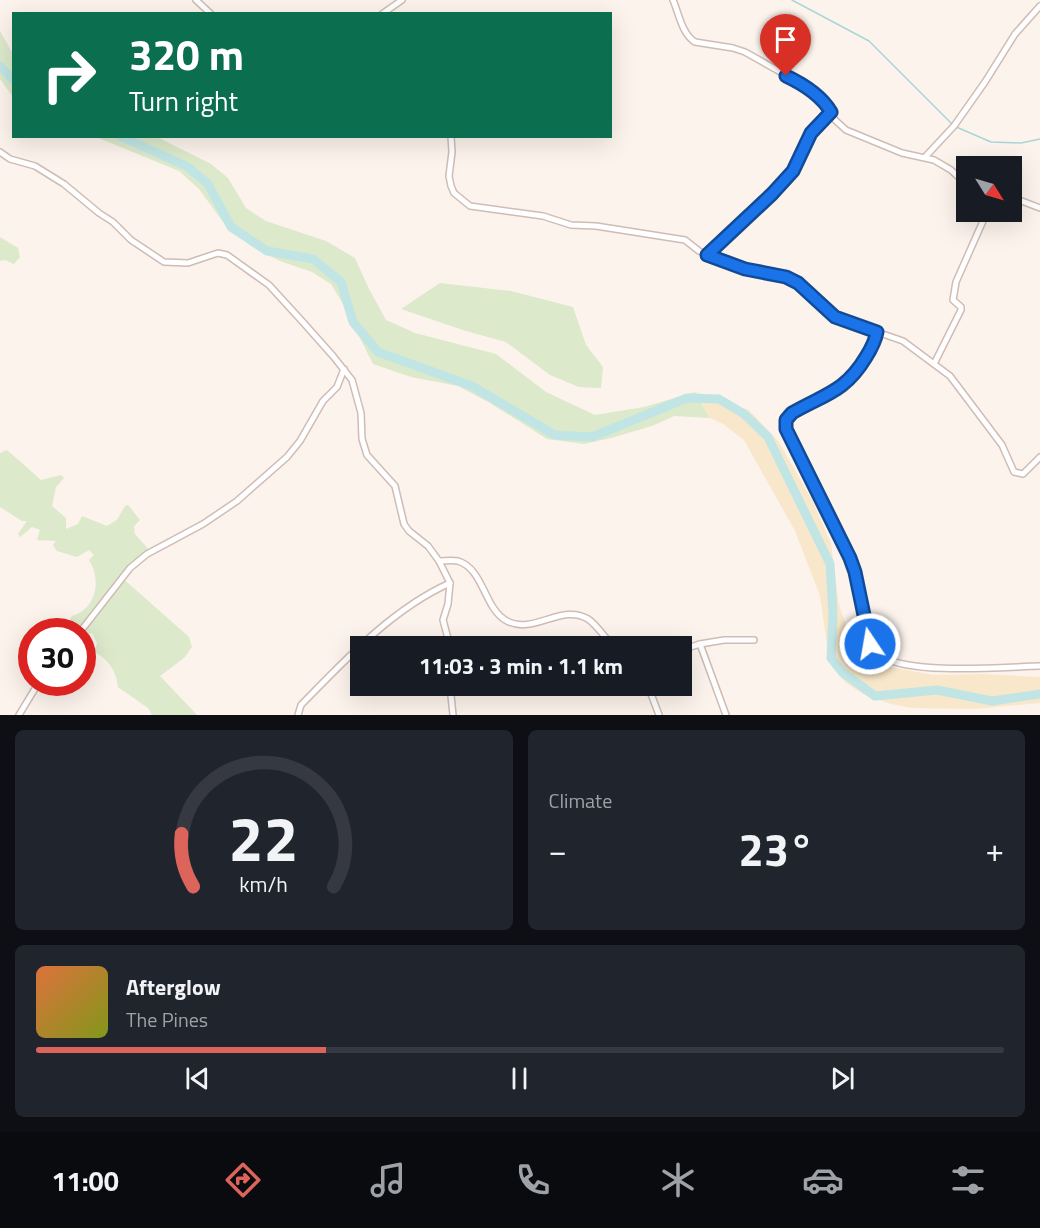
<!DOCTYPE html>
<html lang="en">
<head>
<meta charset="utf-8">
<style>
  body { margin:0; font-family:"Titillium Web",sans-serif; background:#20242c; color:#f1f3f6; height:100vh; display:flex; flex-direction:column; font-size:22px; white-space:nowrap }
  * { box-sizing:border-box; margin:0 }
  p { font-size:20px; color:#9ea1a6 }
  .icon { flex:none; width:33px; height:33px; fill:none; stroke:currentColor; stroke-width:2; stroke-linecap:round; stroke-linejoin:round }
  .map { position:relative; height:715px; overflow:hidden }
  .drawer { display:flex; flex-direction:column; gap:15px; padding:15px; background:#0d0f14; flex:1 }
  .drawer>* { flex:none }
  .top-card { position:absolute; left:12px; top:12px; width:600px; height:126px; border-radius:0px; box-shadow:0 6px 24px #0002; background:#0b6e4f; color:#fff; overflow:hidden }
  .needle { width:39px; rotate:127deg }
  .fabs { position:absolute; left:956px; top:156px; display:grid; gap:12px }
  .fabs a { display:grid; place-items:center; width:66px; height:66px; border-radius:0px; background:#171b24; box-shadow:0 6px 24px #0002; font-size:30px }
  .speed { position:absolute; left:18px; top:618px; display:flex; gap:12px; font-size:30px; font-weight:700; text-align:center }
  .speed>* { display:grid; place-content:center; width:78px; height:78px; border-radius:50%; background:#171b24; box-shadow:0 6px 24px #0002; line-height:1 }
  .speed .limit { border:9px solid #d22; background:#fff; color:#111 }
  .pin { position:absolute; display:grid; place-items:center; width:51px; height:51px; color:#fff; margin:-62px -26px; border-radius:50% 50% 50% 0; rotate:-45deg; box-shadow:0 0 6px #0007 }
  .pin .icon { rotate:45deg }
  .me { position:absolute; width:66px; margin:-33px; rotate:348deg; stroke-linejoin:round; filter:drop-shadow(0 0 4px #0008) }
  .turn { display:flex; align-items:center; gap:21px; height:126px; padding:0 18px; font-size:27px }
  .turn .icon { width:78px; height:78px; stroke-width:2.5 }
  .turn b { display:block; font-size:42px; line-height:51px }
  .big { font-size:45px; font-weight:700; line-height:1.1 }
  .drawer .widget { flex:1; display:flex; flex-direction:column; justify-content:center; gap:9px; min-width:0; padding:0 21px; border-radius:9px; background:#20242c }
  .drawer .dial { align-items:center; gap:0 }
  .dial svg { height:156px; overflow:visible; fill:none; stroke:#363941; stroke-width:7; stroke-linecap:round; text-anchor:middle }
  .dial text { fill:#f1f3f6; stroke:none }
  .song { display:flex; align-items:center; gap:18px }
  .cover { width:72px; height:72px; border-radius:9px; background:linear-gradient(135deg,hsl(20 70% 55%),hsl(70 70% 35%)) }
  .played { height:6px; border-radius:3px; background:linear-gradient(90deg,#dc645b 30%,#363941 30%) }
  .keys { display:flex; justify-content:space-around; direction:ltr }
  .heat { display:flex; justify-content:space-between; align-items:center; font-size:33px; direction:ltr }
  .drawer .tiles { flex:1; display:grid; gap:15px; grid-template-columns:1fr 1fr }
  .widget:last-child { grid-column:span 2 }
  .trip { position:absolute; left:350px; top:636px; width:342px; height:60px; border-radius:0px; background:#171b24; box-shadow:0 6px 24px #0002; font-weight:700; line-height:60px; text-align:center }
  .tabs { display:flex; height:96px; justify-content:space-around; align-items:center; background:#090b0e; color:#9ea1a6 }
  .tabs .icon { width:42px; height:42px }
  .tabs .current { color:#dc645b }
  .tabs b { font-size:27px; color:#f1f3f6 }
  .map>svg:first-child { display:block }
  .green { fill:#dce9cb }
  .sand { fill:#f8e7ca }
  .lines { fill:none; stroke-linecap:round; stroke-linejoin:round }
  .stream { stroke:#a8d6d6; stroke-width:1.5 }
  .river { stroke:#c1e5e4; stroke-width:9 }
  .street-casing { stroke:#d0bcb4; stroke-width:8 }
  .street { stroke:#fff; stroke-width:5 }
  .route-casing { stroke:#114b97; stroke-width:15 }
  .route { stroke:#1a73e8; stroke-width:10 }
</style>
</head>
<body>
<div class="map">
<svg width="1040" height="715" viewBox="0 0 1040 715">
  <rect width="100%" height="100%" fill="#fcf3ec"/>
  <g class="green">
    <polygon points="0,31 13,54 13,97 0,79"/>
    <polygon points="96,137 157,137 211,164 228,178 246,208 266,221 326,241 355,258 369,289 386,320 415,333 496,354 546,392 595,415 644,407 695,392 710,418 674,416 652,426 611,438 584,444 547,439 490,403 458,386 411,377 373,364 343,304 331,284 312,272 280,261 251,246 223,222 199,189 179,171"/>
    <polygon points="0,237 18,248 20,257 14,264 5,260 0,261"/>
    <polygon points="440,283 511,291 573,307 586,345 603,367 601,388 579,387 550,375 506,342 466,331 401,309"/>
    <path d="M7,450L41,480L61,475L64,478L56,487L52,506L66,518V529L78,524L82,516L107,526L117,520L125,506L128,505L140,520L134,526L135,534L149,550L120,576L189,637L192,647L184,658L160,676L197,715H152L148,708L118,687C116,671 109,659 94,652L97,643L92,633L83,638L82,632L58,631L59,627L74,624L69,621L72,616C96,609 102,580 89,560L94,555L89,550L77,557L57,551L53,545L56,541L37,540L40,530L32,527L20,537L18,534L27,521H22L0,507V453Z"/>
  </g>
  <polygon class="sand" points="695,392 749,410 779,442 813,502 831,543 839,605 854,647 874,664 933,675 983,674 1040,677 1040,703 974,709 911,708 891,704 863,694 845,682 835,670 827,645 820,596 795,531 744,440 723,424 710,418"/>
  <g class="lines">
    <polyline class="stream" points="792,0 869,41 954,126 991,142 1021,143 1040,139"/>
    <g class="river">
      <polyline points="0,66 14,81"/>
      <polyline points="120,136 188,167 208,184 231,227 267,251 313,259 341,282 353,322 378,352 472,386 555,435 592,437 687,398 719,399 744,414 768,437 830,564 833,615 831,658 842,672 875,696 937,690 992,701 1040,694"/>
    </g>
    <g class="street-casing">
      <g id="street">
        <polyline points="196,0 211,14"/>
        <path d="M673,0C679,14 682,34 695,42L733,48L745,52L800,83L813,92L826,103L835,120L846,130L902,153L934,160L951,170L966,184"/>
        <polyline points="382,14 402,0"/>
        <path d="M451,136L452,152L449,176L451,186L454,193L470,206L543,216L571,225L596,226L685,240L699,251L714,258L745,269L786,277L798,283L835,317L877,332C875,342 871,349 866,357C845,392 825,394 792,413L786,420L787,429L850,558L855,572L870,644C874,649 878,654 883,657C914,675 1002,667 1040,666"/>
        <polyline points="0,152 10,159 35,166 64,184 99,213 113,222 131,240 164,262 188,263 218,253 227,255 269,285 301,320 333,356 352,380 361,413 362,439 367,455 395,486 404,524 409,531 428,546 439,561 450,583 448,604 443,620 450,646"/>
        <polyline points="926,156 954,126 985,82 1015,34 1040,6"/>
        <polyline points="1011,197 1040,208"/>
        <polyline points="707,255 772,194 793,171 811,133 831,112"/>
        <polyline points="877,332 903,341 950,376 1002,445 1014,472 1023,474 1040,457"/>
        <polyline points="934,364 961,310 961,307 953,300 956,282 987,212"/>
        <path d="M439,561C445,561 453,560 458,561C484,569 484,609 507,621C534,635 562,603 588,619C596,624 606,639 613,646"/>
        <polyline points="80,632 130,568 147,554 203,524 237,501 287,457 300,441 323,401 337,387 344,369"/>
        <polyline points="700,644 724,640 754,640"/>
        <polyline points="681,650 700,644 726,715"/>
        <polyline points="450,686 453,715"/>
        <polyline points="648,686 659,715"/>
        <polyline points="19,715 39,682"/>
        <path d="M298,715L301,705C345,660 392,609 450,583"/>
      </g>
    </g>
    <use href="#street" class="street"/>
  </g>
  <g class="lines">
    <g class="route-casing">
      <path id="route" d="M786,76C803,84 821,95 831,112L811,133L793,171L772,194L707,255L745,269L786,277L798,283L835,317L877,332C875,342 871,349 866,357C845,392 825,394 792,413L786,420V429L850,558L855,572L870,644"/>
    </g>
    <use href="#route" class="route"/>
  </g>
</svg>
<div class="fabs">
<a><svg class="needle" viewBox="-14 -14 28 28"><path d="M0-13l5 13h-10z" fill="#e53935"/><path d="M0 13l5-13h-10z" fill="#9ea1a6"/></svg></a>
</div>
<div class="speed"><div class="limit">30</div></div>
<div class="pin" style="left:786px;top:76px;background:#d93025"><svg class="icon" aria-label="arrive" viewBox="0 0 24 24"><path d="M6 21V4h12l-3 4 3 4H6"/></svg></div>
<svg class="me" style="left:870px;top:644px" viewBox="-20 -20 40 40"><circle r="17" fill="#1a73e8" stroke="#fff" stroke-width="3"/><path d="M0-11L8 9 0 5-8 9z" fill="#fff"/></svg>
<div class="trip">11:03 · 3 min · 1.1 km</div>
<div class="top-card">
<div class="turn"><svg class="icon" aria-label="right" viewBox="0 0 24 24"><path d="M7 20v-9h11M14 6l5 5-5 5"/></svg><div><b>320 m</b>Turn right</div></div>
</div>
</div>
<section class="drawer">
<div class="tiles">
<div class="widget dial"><svg viewBox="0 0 100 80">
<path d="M14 69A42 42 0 1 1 86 69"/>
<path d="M14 69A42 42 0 0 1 8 42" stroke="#dc645b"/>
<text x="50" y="56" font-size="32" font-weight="700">22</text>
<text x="50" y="72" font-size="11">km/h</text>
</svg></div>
<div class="widget"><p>Climate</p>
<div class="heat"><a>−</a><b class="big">23°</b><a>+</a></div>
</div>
<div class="widget">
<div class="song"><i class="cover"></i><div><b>Afterglow</b><p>The Pines</p></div></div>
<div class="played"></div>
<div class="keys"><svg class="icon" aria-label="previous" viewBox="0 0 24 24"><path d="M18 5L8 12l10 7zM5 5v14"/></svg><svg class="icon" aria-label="pause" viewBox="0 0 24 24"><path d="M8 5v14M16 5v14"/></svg><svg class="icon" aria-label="next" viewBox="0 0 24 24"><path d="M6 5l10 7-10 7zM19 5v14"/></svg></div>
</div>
</div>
</section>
<nav class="tabs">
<b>11:00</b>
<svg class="icon current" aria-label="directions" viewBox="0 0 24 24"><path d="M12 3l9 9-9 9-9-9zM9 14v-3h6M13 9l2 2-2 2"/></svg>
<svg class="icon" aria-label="music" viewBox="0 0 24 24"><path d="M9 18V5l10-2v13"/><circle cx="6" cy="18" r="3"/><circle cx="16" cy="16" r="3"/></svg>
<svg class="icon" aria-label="phone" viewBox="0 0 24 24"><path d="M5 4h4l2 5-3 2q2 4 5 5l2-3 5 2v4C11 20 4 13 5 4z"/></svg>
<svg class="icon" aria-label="climate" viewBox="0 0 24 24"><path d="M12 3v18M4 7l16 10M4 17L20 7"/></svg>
<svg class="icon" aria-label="car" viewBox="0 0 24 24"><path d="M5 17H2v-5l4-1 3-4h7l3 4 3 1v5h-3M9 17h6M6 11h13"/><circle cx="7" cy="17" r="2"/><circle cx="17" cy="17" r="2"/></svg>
<svg class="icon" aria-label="filters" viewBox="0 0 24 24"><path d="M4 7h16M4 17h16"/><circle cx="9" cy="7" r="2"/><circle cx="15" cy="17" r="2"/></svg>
</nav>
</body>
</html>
